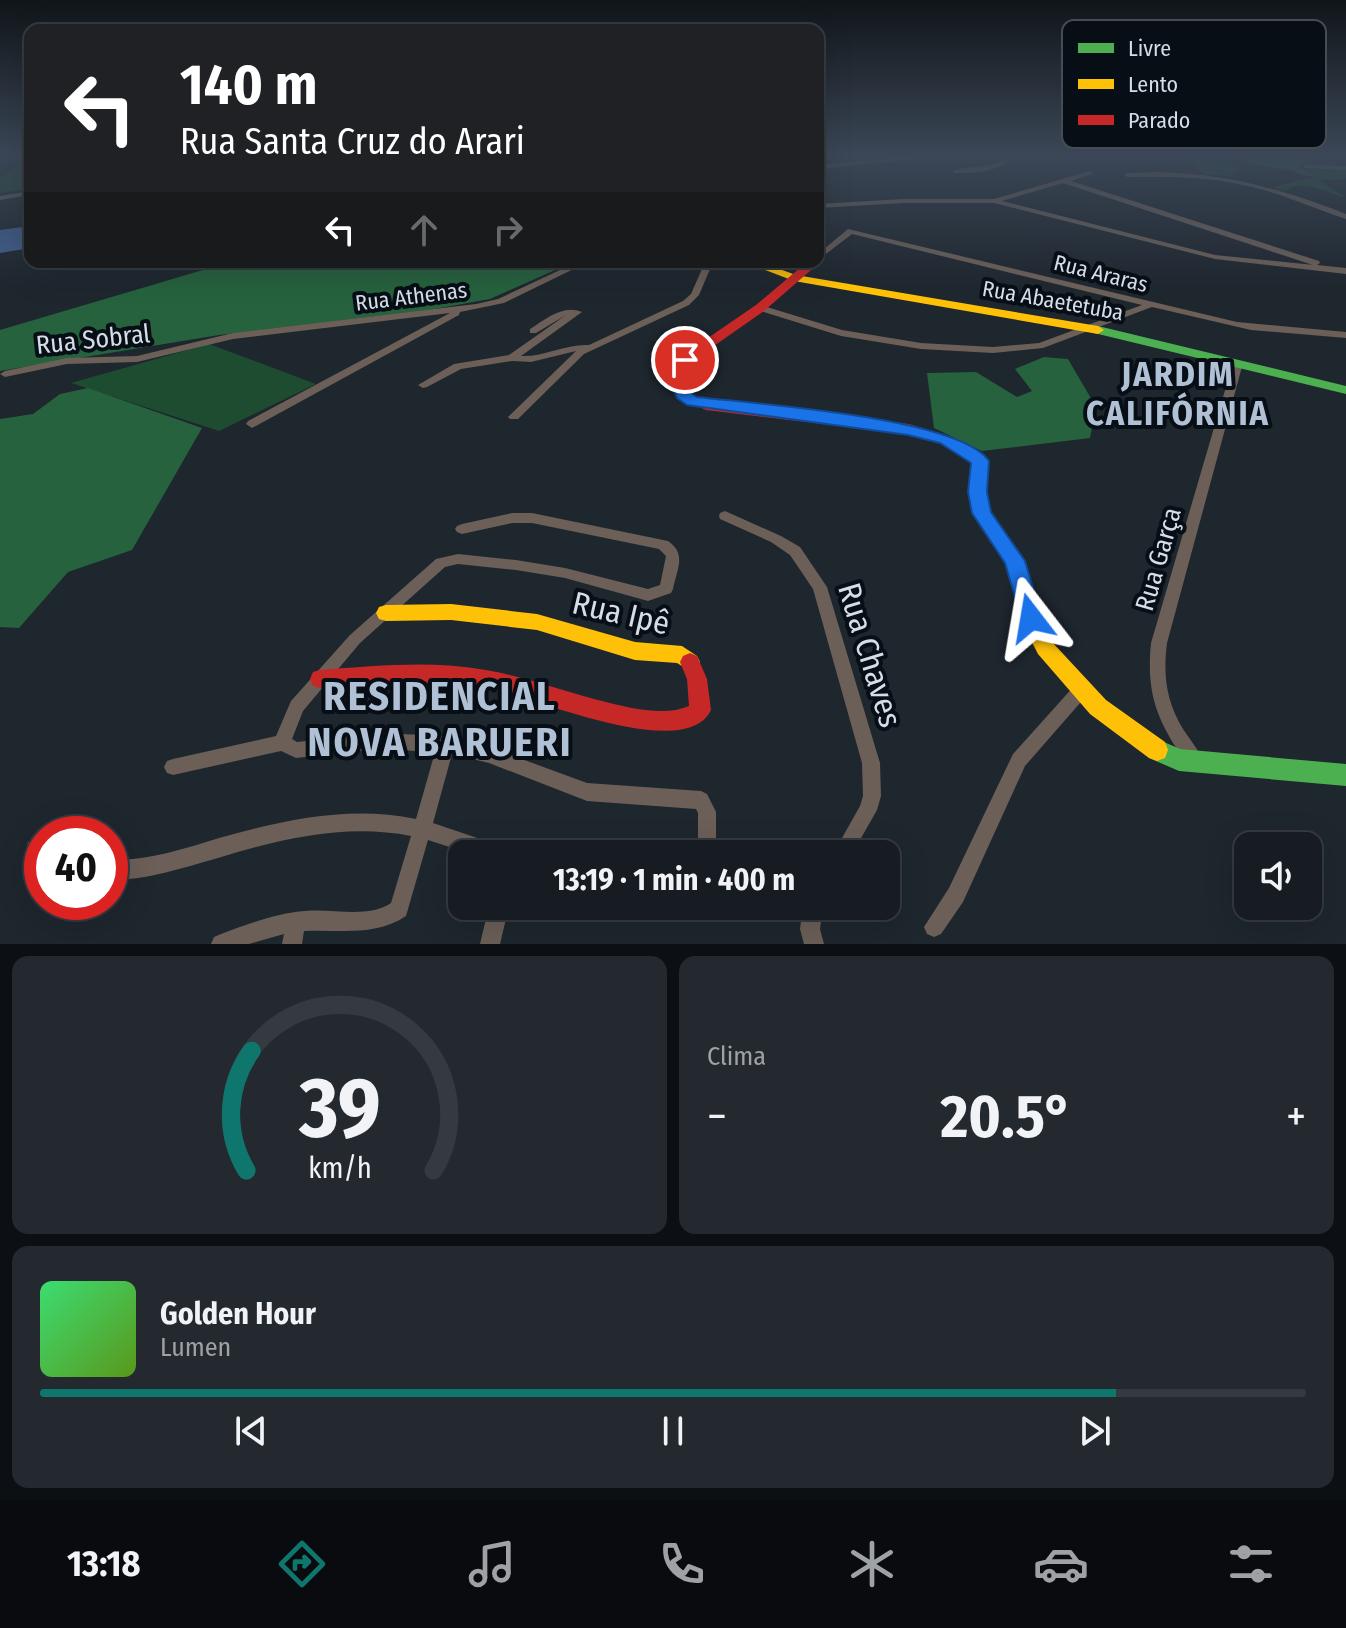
<!DOCTYPE html>
<html lang="pt">
<head>
<meta charset="utf-8">
<style>
  body { margin:0; font-family:"Fira Sans Condensed",sans-serif; background:#23292f; color:#f1f3f6; height:100vh; display:flex; flex-direction:column; font-size:30px; white-space:nowrap }
  * { box-sizing:border-box; margin:0 }
  p { font-size:26px; color:#9ea1a5 }
  .icon { flex:none; width:44px; height:44px; fill:none; stroke:currentColor; stroke-width:2; stroke-linecap:round; stroke-linejoin:round }
  .map { position:relative; height:944px; overflow:hidden }
  .drawer { display:flex; flex-direction:column; gap:12px; padding:12px; background:#0c0f13; flex:1 }
  .drawer>* { flex:none }
  .top-card { position:absolute; left:24px; top:24px; width:800px; height:244px; border-radius:16px; box-shadow:0 8px 32px #0002,0 0 0 2px #353a40; background:#202124; color:#fff; overflow:hidden }
  .controls { position:absolute; left:1234px; top:832px; display:grid; gap:16px }
  .controls a { display:grid; place-items:center; width:88px; height:88px; border-radius:16px; background:#161c22; box-shadow:0 8px 32px #0002,0 0 0 2px #353a40; font-size:40px }
  .speed { position:absolute; left:24px; top:816px; display:flex; gap:16px; font-size:40px; font-weight:700; text-align:center }
  .speed>* { display:grid; place-content:center; width:104px; height:104px; border-radius:50%; background:#161c22; box-shadow:0 8px 32px #0002,0 0 0 2px #353a40; line-height:1 }
  .speed .limit { border:12px solid #d22; background:#fff; color:#111 }
  .pin { position:absolute; display:grid; place-items:center; width:68px; height:68px; color:#fff; margin:-34px; border:4px solid #fff; border-radius:50%; box-shadow:0 2px 8px #0007 }
  .me { position:absolute; width:88px; margin:-44px; rotate:346deg; stroke-linejoin:round; filter:drop-shadow(0 0 6px #0008) }
  .turn { display:flex; align-items:center; gap:28px; height:168px; padding:0 24px; font-size:36px }
  .turn .icon { width:104px; height:104px; stroke-width:2.5 }
  .turn b { display:block; font-size:56px; line-height:68px }
  .lanes { display:flex; align-items:center; height:76px; padding:0 24px; background:#0003; justify-content:center; gap:40px; direction:ltr }
  .lanes .off { opacity:.35 }
  .big { font-size:60px; font-weight:700; line-height:1.1 }
  .drawer .tile { flex:1; display:flex; flex-direction:column; justify-content:center; gap:12px; min-width:0; padding:0 28px; border-radius:16px; background:#23292f }
  .drawer .dial { align-items:center; gap:0 }
  .dial svg { height:208px; overflow:visible; fill:none; stroke:#353a40; stroke-width:7; stroke-linecap:round; text-anchor:middle }
  .dial text { fill:#f1f3f6; stroke:none }
  .song { display:flex; align-items:center; gap:24px }
  .cover { width:96px; height:96px; border-radius:12px; background:linear-gradient(135deg,hsl(140 70% 55%),hsl(90 70% 35%)) }
  .played { height:8px; border-radius:4px; background:linear-gradient(90deg,#0f766e 85%,#353a40 85%) }
  .keys { display:flex; justify-content:space-around; direction:ltr }
  .heat { display:flex; justify-content:space-between; align-items:center; font-size:44px; direction:ltr }
  .drawer .tiles { flex:1; display:grid; gap:12px; grid-template-columns:1fr 1fr }
  .tile:last-child { grid-column:span 2 }
  .trip { position:absolute; left:448px; top:840px; width:452px; height:80px; border-radius:16px; background:#161c22; box-shadow:0 8px 32px #0002,0 0 0 2px #353a40; font-weight:700; line-height:80px; text-align:center }
  .menu { display:flex; height:128px; justify-content:space-around; align-items:center; background:#090b0e; color:#9ea1a5 }
  .menu .icon { width:56px; height:56px }
  .menu .current { color:#0f766e }
  .menu b { font-size:36px; color:#f1f3f6 }
  .map>svg:first-child { display:block }
  .green { fill:#1e4c31 }
  .forest { fill:#26623e }
  .water { fill:#406092 }
  .lines { fill:none; stroke-linecap:round; stroke-linejoin:round }
  .street { fill:#6b5f58; fill-rule:evenodd }
  .fast { fill:#4caf50; fill-rule:evenodd }
  .slow { fill:#ffc107; fill-rule:evenodd }
  .jam { fill:#c62828; fill-rule:evenodd }
  .route { fill:#1a73e8; stroke:#114b97; stroke-width:2 }
  .labels { text-anchor:middle; stroke-width:8; stroke-linejoin:round; paint-order:stroke }
  .far-street-label { font-size:22px; fill:#d5dde8; stroke:#080e15 }
  .street-label { font-size:26px; fill:#d5dde8; stroke:#080e15 }
  .near-street-label { font-size:32px; fill:#d5dde8; stroke:#080e15 }
  .district-label { font-size:34px; font-weight:bold; letter-spacing:2px; fill:#b0c1d5; stroke:#080e15 }
  .near-district-label { font-size:40px; font-weight:bold; letter-spacing:2px; fill:#b0c1d5; stroke:#080e15 }
  .key { fill:#080e15; stroke:#464c54; stroke-width:2 }
  .key-label { font-size:22px; fill:#d5dde8 }
</style>
</head>
<body>
<div class="map">
<svg width="1346" height="944" viewBox="0 0 1346 944">
  <rect width="100%" height="100%" fill="#1e262e"/>
  <g class="green">
    <polygon points="1178,155 1232,157 1232,164 1239,167 1230,176 1203,174 1190,161"/>
    <polygon points="30,158 30,189 0,193 0,177"/>
    <path d="M1302,169L1346,170V179L1319,180L1346,198C1327,193 1302,178 1285,191L1273,187L1313,177Z"/>
    <polygon points="209,344 316,384 219,431 71,383"/>
  </g>
  <g class="forest">
    <path d="M1241,155L1305,158L1314,164L1298,165L1311,176C1301,176 1294,170 1285,169C1268,167 1254,166 1239,157Z"/>
    <polygon points="230,262 573,262 490,299 429,310 219,335 0,371 0,330"/>
    <polygon points="1044,357 1068,359 1096,407 1090,438 982,451 934,428 927,373 976,372 1017,397 1032,391 1015,369"/>
    <polygon points="88,388 202,428 132,550 68,572 19,628 0,627 0,419 33,414 60,394"/>
  </g>
  <polygon class="water" points="30,226 30,248 0,253 0,230"/>
  <g class="lines">
    <g class="street">
      <polygon points="818,155 843,155 850,157 847,159 818,157"/>
      <polygon points="920,155 940,155 937,157 818,169 818,165"/>
      <path d="M998,155H1005L1011,160C995,172 975,173 955,173L952,171C968,165 986,169 1004,160Z"/>
      <polygon points="1234,155 1240,155 1241,156 1238,158"/>
      <polygon points="1306,165 1346,166 1346,170 1304,168 1304,166"/>
      <path d="M1090,171L1093,173L1092,174L1071,181L1319,261L1320,263L1317,265L1346,268V274L1215,259L994,203H903L818,208V204L903,199H994ZM1063,183L1313,265H1314L1215,255L1002,201Z"/>
      <path d="M1159,172C1229,174 1281,189 1346,214V219C1318,210 1292,198 1264,190C1219,177 1173,176 1127,177L1124,175L1127,173Z"/>
      <polygon points="30,191 30,195 0,200 0,196"/>
      <polygon points="848,229 1237,322 1346,332 1346,338 1251,330 1152,307 1043,348 993,353 921,349 841,336 757,310 757,306 760,305 842,330 921,343 993,347 1039,343 1142,305 852,234 818,260 818,254"/>
      <polygon points="577,262 588,262 504,303 460,312 459,315 252,428 246,424 248,421 450,313 233,339 137,362 67,364 5,377 0,374 5,371 67,358 137,356 233,333 476,304 498,299"/>
      <path d="M705,262H713L699,295L689,305L584,354L518,419H510L508,417L576,351L531,362L512,361L461,369L427,387L423,388L418,385L454,364L509,355L566,315L536,333H530V329C546,319 563,304 582,312L521,356C544,357 565,344 589,345L683,301L691,294Z"/>
      <path d="M1238,360L1243,363L1167,643C1163,675 1166,701 1183,729C1190,740 1199,750 1204,762L1201,768L1195,770C1185,766 1181,755 1175,746C1153,711 1147,685 1151,643L1233,363Z"/>
      <polygon points="725,511 781,536 800,547 827,587 880,763 881,796 877,810 852,854 833,854 860,806 863,796 862,763 813,589 790,555 771,542 720,519 719,516 720,513"/>
      <path d="M512,513H532L668,541C687,554 677,569 673,589L671,593L648,601L565,578L516,570L458,564L445,567L360,643L303,711L292,739L297,742L378,733L446,736L489,747L587,783L701,791L707,794L716,812V854H698V813L696,809L587,801L489,763L452,754L433,823L498,845L505,847L507,854H471L428,840L406,916C375,937 340,929 304,931L302,944H282L284,934L249,944H211L214,937L221,934C248,924 277,913 305,911C333,908 367,919 391,903L411,836C346,823 280,839 218,858C182,868 148,880 110,880V860C148,861 183,849 219,838C284,820 349,805 416,819L435,752L378,749L296,758L281,751L173,775L167,773L164,767L167,761L173,759L276,736L291,701L350,635L436,559L458,554L516,560L565,568L648,589L660,585L666,556L659,549L532,523H512L462,534L457,532L455,529L457,526L462,524Z"/>
      <polygon points="1081,683 1087,685 1089,690 1087,695 1025,766 963,902 941,934 934,937 927,934 924,927 949,888 1013,754 1075,685"/>
      <polygon points="35,840 42,843 42,862 28,856 26,849 28,842"/>
      <polygon points="489,906 509,906 500,944 480,944"/>
      <polygon points="803,906 823,906 820,929 824,944 804,944 800,929"/>
    </g>
    <g class="fast">
      <polygon points="1098,326 1346,386 1346,394 1094,333 1094,327"/>
      <polygon points="1157,739 1180,749 1346,764 1346,786 1179,771 1149,758 1146,750 1149,742"/>
    </g>
    <g class="slow">
      <polygon points="744,262 760,262 796,275 1098,326 1104,330 1098,334 794,281"/>
      <polygon points="953,438 988,461 986,498 989,510 1023,560 1041,622 1052,642 1106,700 1165,742 1168,750 1165,758 1157,761 1149,758 1090,714 1038,654 1022,623 1005,562 973,511 970,498 972,463 945,443"/>
      <polygon points="451,604 537,614 635,642 682,646 697,656 700,662 697,668 690,671 677,663 635,660 537,630 451,620 386,621 379,619 376,613 379,607 386,605"/>
    </g>
    <g class="jam">
      <polygon points="818,260 820,262 818,264 764,311 691,362 684,381 689,392 709,402 909,424 958,439 961,443 958,447 953,448 908,434 706,410 678,398 670,381 680,357 756,305 807,262 818,262"/>
      <path d="M690,653L697,656L707,679L711,710C689,758 563,709 526,699C507,693 487,688 467,685C418,679 369,685 320,688L313,686L310,679L313,672L320,670C375,666 431,660 486,670C528,677 568,693 610,703C634,709 666,716 689,706L687,679L680,662L683,656Z"/>
    </g>
  </g>
  <linearGradient id="sky" x2="0" y2="1"><stop stop-color="#101519"/><stop offset="0.54" stop-color="#3b4757"/><stop offset="1" stop-color="#3b4757" stop-opacity="0"/></linearGradient>
  <rect width="1346" height="287" fill="url(#sky)"/>
  <path class="route" d="M685,355L693,360L684,381L690,392L697,397C755,404 959,417 989,461L987,492L991,512L1025,561L1042,618L1039,625L1031,627L1023,625L1005,563L972,513L968,492L971,463L940,443L908,435L687,405L677,398L669,381L677,360Z"/>
  <g class="labels">
    <g class="far-street-label">
      <text transform="translate(1101 273) rotate(14)" y="8">Rua Araras</text>
      <text transform="translate(411 296) rotate(-7)" y="8">Rua Athenas</text>
      <text transform="translate(1053 300) rotate(10)" y="8">Rua Abaetetuba</text>
    </g>
    <g class="street-label">
      <text transform="translate(93 339) rotate(-6)" y="9">Rua Sobral</text>
      <text transform="translate(1158 559) rotate(-74)" y="9">Rua Garça</text>
    </g>
    <g class="near-street-label">
      <text transform="translate(621 613) rotate(13)" y="11">Rua Ipê</text>
      <text transform="translate(870 655) rotate(73)" y="11">Rua Chaves</text>
    </g>
    <g class="district-label">
      <text x="1178" y="386">JARDIM<tspan x="1178" dy="39">CALIFÓRNIA</tspan></text>
    </g>
    <g class="near-district-label">
      <text x="440" y="710">RESIDENCIAL<tspan x="440" dy="46">NOVA BARUERI</tspan></text>
    </g>
  </g>
  <rect x="1062" y="20" width="264" height="128" rx="12" class="key"/>
  <rect x="1078" y="43" width="36" height="10" fill="#4caf50"/>
  <rect x="1078" y="79" width="36" height="10" fill="#ffc107"/>
  <rect x="1078" y="115" width="36" height="10" fill="#c62828"/>
  <g class="key-label">
    <text x="1128" y="56">Livre</text>
    <text x="1128" y="92">Lento</text>
    <text x="1128" y="128">Parado</text>
  </g>
</svg>
<div class="controls">
<a><svg class="icon" aria-label="sound" viewBox="0 0 24 24"><path d="M4 9h4l5-4v14l-5-4H4zM17 9q2 3 0 6"/></svg></a>
</div>
<div class="speed"><div class="limit">40</div></div>
<div class="pin" style="left:685px;top:360px;background:#d93025"><svg class="icon" aria-label="arrive" viewBox="0 0 24 24"><path d="M6 21V4h12l-3 4 3 4H6"/></svg></div>
<svg class="me" style="left:1031px;top:618px" viewBox="-20 -20 40 40"><path d="M0-17L14 15 0 8-14 15z" fill="#1a73e8" stroke="#fff" stroke-width="4"/></svg>
<div class="trip">13:19 · 1 min · 400 m</div>
<div class="top-card">
<div class="turn"><svg class="icon" aria-label="left" viewBox="0 0 24 24"><path d="M17 20v-9H6M10 6l-5 5 5 5"/></svg><div><b>140 m</b>Rua Santa Cruz do Arari</div></div>
<div class="lanes"><svg class="icon" aria-label="left" viewBox="0 0 24 24"><path d="M17 20v-9H6M10 6l-5 5 5 5"/></svg><svg class="icon off" aria-label="ahead" viewBox="0 0 24 24"><path d="M12 20V5M6 11l6-6 6 6"/></svg><svg class="icon off" aria-label="right" viewBox="0 0 24 24"><path d="M7 20v-9h11M14 6l5 5-5 5"/></svg></div>
</div>
</div>
<section class="drawer">
<div class="tiles">
<div class="tile dial"><svg viewBox="0 0 100 80">
<path d="M14 69A42 42 0 1 1 86 69"/>
<path d="M14 69A42 42 0 0 1 16 23" stroke="#0f766e"/>
<text x="50" y="56" font-size="32" font-weight="700">39</text>
<text x="50" y="72" font-size="11">km/h</text>
</svg></div>
<div class="tile"><p>Clima</p>
<div class="heat"><a>−</a><b class="big">20.5°</b><a>+</a></div>
</div>
<div class="tile">
<div class="song"><i class="cover"></i><div><b>Golden Hour</b><p>Lumen</p></div></div>
<div class="played"></div>
<div class="keys"><svg class="icon" aria-label="previous" viewBox="0 0 24 24"><path d="M18 5L8 12l10 7zM5 5v14"/></svg><svg class="icon" aria-label="pause" viewBox="0 0 24 24"><path d="M8 5v14M16 5v14"/></svg><svg class="icon" aria-label="next" viewBox="0 0 24 24"><path d="M6 5l10 7-10 7zM19 5v14"/></svg></div>
</div>
</div>
</section>
<nav class="menu">
<b>13:18</b>
<svg class="icon current" aria-label="directions" viewBox="0 0 24 24"><path d="M12 3l9 9-9 9-9-9zM9 14v-3h6M13 9l2 2-2 2"/></svg>
<svg class="icon" aria-label="music" viewBox="0 0 24 24"><path d="M9 18V5l10-2v13"/><circle cx="6" cy="18" r="3"/><circle cx="16" cy="16" r="3"/></svg>
<svg class="icon" aria-label="phone" viewBox="0 0 24 24"><path d="M5 4h4l2 5-3 2q2 4 5 5l2-3 5 2v4C11 20 4 13 5 4z"/></svg>
<svg class="icon" aria-label="climate" viewBox="0 0 24 24"><path d="M12 3v18M4 7l16 10M4 17L20 7"/></svg>
<svg class="icon" aria-label="car" viewBox="0 0 24 24"><path d="M5 17H2v-5l4-1 3-4h7l3 4 3 1v5h-3M9 17h6M6 11h13"/><circle cx="7" cy="17" r="2"/><circle cx="17" cy="17" r="2"/></svg>
<svg class="icon" aria-label="filters" viewBox="0 0 24 24"><path d="M4 7h16M4 17h16"/><circle cx="9" cy="7" r="2"/><circle cx="15" cy="17" r="2"/></svg>
</nav>
</body>
</html>
